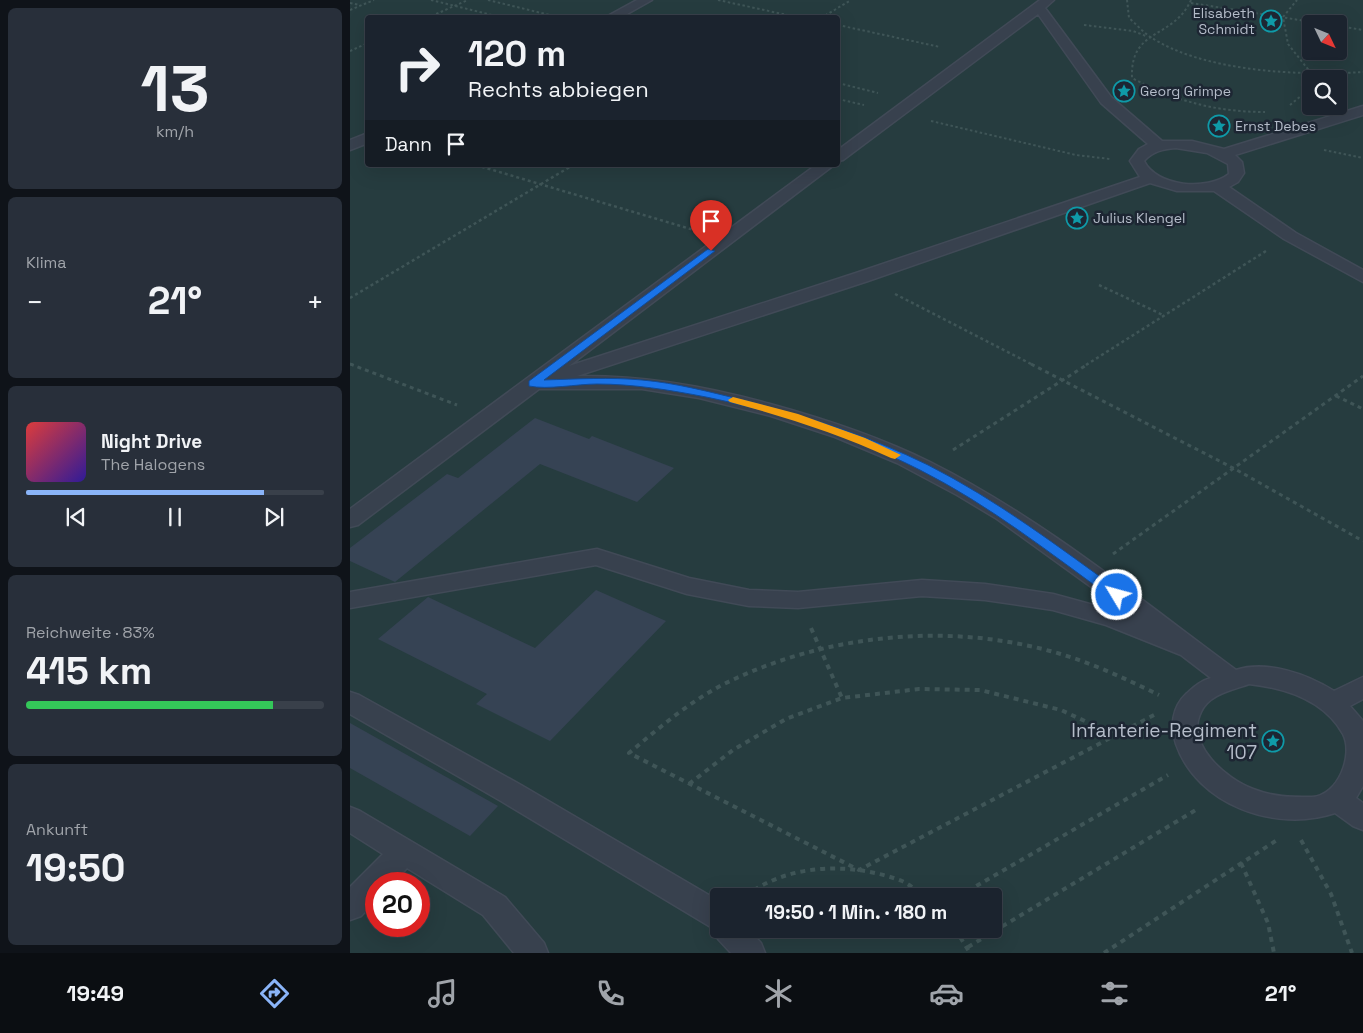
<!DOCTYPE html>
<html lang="de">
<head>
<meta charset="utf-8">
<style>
  body { margin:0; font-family:"Space Grotesk",sans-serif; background:#282f3a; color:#f1f3f6; height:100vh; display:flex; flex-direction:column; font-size:19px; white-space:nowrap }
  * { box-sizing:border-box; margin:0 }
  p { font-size:16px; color:#a0a4aa }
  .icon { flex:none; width:28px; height:28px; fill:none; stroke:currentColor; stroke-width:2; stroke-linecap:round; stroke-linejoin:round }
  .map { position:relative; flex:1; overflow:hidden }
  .side { display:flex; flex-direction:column; gap:8px; padding:8px; background:#0f1319; width:350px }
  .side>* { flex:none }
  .top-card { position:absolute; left:15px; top:15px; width:475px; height:152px; border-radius:5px; box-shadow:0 5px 20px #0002,0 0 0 1px #39404a; background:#1b232e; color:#f1f3f6; overflow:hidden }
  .needle { width:32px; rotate:133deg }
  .tools { position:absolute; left:952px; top:15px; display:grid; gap:10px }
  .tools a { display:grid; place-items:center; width:45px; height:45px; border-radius:5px; background:#1b232e; box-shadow:0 5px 20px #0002,0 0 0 1px #39404a; font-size:25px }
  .speed { position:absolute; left:15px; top:872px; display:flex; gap:10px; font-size:25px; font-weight:700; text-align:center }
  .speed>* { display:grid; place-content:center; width:65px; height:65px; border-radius:50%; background:#1b232e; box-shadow:0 5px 20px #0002,0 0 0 1px #39404a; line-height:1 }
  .speed .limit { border:8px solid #d22; background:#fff; color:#111 }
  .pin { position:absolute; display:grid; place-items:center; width:42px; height:42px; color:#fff; margin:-51px -21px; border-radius:50% 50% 50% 0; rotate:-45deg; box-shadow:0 0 5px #0007 }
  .pin .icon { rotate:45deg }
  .me { position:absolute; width:55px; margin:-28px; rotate:307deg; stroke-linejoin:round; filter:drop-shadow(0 0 4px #0008) }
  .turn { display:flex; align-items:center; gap:18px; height:105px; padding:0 20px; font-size:22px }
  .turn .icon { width:65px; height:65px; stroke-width:2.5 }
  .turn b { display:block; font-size:35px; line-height:42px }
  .then { display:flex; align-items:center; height:48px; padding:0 20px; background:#0003; gap:10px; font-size:19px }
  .big { font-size:38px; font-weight:800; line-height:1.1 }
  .side .card { flex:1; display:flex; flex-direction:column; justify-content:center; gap:8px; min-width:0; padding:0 18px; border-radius:8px; background:#282f3a }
  .side .dial { align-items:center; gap:0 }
  .dial b { font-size:65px; line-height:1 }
  .song { display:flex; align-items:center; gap:15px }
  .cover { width:60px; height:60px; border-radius:8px; background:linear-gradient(135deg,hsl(0 70% 55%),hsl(250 70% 35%)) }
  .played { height:5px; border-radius:2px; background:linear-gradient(90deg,#8ab4f8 80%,#39404a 80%) }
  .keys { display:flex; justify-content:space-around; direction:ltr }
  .heat { display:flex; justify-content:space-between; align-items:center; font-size:28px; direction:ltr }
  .charge { height:8px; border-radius:4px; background:linear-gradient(90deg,#34c759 83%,#39404a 0) }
  .trip { position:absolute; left:360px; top:888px; width:292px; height:50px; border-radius:5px; background:#1b232e; box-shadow:0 5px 20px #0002,0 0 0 1px #39404a; font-weight:800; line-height:50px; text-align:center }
  .tabs { display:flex; height:80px; justify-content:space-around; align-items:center; background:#0b0e12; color:#a0a4aa }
  .tabs .icon { width:35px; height:35px }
  .tabs .current { color:#8ab4f8 }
  .tabs b { font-size:22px; color:#f1f3f6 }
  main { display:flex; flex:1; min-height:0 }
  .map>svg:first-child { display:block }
  .green { fill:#263c3f; fill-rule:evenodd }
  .building { fill:#364354 }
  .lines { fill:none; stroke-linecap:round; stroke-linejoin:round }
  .service-casing { stroke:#414a57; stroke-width:3 }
  .path-far3 { stroke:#3f5557; stroke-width:2; stroke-dasharray:2.5 2.5; stroke-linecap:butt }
  .path-far2 { stroke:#3f5557; stroke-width:2.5; stroke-dasharray:3 3; stroke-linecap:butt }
  .path-far1 { stroke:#3f5557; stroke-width:3; stroke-dasharray:4 4; stroke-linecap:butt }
  .path { stroke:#3f5557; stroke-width:4; stroke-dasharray:5 5; stroke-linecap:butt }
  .service { fill:#38414e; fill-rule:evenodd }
  .route { fill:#1a73e8; stroke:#114b97 }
  .slow { fill:#f59e0b }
  .labels { text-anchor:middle; stroke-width:5; stroke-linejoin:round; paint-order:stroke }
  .far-poi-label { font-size:14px; fill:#b4bcc9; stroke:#1d2633; text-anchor:start }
  .near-poi-label { font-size:19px; fill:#b4bcc9; stroke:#1d2633; text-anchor:end }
</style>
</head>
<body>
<main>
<section class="side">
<div class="card dial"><b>13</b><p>km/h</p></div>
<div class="card"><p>Klima</p>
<div class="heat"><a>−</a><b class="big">21°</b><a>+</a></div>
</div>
<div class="card">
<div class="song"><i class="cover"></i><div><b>Night Drive</b><p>The Halogens</p></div></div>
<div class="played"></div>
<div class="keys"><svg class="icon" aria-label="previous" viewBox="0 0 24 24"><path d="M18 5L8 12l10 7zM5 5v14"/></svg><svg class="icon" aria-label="pause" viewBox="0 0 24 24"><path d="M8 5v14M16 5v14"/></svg><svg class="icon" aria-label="next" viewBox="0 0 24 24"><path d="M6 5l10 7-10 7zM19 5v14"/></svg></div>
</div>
<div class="card"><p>Reichweite · 83%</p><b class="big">415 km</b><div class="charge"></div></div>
<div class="card"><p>Ankunft</p><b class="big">19:50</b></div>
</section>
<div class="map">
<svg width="1013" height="953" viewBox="0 0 1013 953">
  <rect width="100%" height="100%" fill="#242f3e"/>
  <path class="green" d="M0,0H1013V953H0ZM18,18H488V165H18ZM961,24H989V51H961ZM961,79H989V106H961ZM26,884H69V926H26ZM369,896H644V929H369Z"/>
  <g class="building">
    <polygon points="185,418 239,439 242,436 324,468 287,502 190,464 45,582 0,561 0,548 97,474 108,478"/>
    <polygon points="246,590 316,621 200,741 126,704 137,694 28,639 78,597 185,648"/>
    <polygon points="0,723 148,806 120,836 0,768"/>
  </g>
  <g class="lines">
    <g class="service-casing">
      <g id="service">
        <polygon points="287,0 302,0 270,18 254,18"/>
        <path d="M690,0H704L695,8L761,97L812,141H842L874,149L1013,106V115L885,155L892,162L894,173L888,182L879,187L946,233L1013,270V282L934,239L864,191H827L800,183L518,281L227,376C293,375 356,386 420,404C475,419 529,437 580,462C690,517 787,597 886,670C917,660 957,674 984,691L1013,677V699L1000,706L1013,721V786L1006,798L1013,803V830L1003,826L985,813C926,833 847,805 826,744C820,727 822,707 836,694C844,687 850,681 861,678L831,655L756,625L703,610L635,600L572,596L448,608L399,606L337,594L246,565L0,608V592L247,549L339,578L399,590L448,592L572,580L635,584L703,594L780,615L647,519L607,495L547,463L485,437L421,416L349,398L292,389H189L8,525L0,527V509L466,165H484L219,366L506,273L790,177L780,161L789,149L798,144L751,103L688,14L493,160L488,161V150ZM826,148L857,153L878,164L879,174C857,191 807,187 794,161C803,151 813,149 826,148ZM899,684C935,688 974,700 993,734C1004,755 988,796 962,797C941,797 923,797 903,789C876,779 835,744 851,712C859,694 883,690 899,684Z"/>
        <polygon points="18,133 18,143 0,150 0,140"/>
        <polygon points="0,692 9,695 171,785 369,901 369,929 398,929 411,943 415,953 381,953 368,939 364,929 151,801 0,714"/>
        <polygon points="0,807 10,811 155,897 194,943 198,953 164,953 133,915 57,868 42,884 26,884 26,900 11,916 0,920 0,887 33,854 0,833"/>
      </g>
    </g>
    <g class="path-far3">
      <polyline points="81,0 154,18"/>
      <polyline points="138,0 212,18"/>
      <polyline points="368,0 451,18"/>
      <path d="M777,0L779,18C786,24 792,31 799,36C852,72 950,76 1013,72"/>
      <path d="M841,0C823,40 780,27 782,78C825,101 866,112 915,112"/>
      <polyline points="0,3 10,5"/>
      <polyline points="841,3 975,24"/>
      <polyline points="0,10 24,0"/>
      <polyline points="77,18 118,0"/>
      <polyline points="471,18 501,0"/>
      <polyline points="488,25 590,47"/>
      <polyline points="734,25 783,31 796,36"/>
      <polyline points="989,26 1013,30"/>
      <polyline points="0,51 18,43"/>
      <polyline points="488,83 528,93"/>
      <polyline points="488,99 514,105"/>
      <polyline points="940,105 957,91 961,73 938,44 933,17 947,0"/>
      <polyline points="581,121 726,155 760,159"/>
      <polyline points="974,150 1013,158"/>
    </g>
    <g class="path-far2">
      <polyline points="126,165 344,230"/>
      <polyline points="749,285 813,315"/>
      <polyline points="545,294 683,365"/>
      <polyline points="0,298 223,165"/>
      <polyline points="0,364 3,365"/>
      <polyline points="736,365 916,251"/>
    </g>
    <g class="path-far1">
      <polyline points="0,364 107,405"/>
      <polyline points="681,364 885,469 1013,541"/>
      <polyline points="986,396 1013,409"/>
      <polyline points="603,450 738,364"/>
      <polyline points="763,554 1013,376"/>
    </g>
    <g class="path">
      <polyline points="461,628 492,698"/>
      <path d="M804,715L509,870L279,753C309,728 339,702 374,684C473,635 594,622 700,651C738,661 774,678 809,695"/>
      <polyline points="339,784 383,750 436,719 492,698 569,689 630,690 711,710 765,735"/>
      <polyline points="951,840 981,894 1002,953"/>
      <polyline points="891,863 918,923 924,953"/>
      <path d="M396,896C438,863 502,862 552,881C559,884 567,891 574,896"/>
      <polyline points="609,896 818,775"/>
      <polyline points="605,929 620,953"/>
      <polyline points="618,947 849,808"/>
      <polyline points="754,953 927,840"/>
    </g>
    <use href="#service" class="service"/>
  </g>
  <path class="route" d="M358,249L365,251L194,380C227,379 260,377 292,380C326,383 360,392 393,400C456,416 519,436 578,465C647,500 709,547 771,592L773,595L771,598H762C700,553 639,505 570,470C503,436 429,412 356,397C320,390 283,384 247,384C227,384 198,390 179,386V381Z"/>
  <path class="slow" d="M383,397L448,414L515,438L551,455L545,459L541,458C489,434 435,417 380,402L378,400Z"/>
  <defs>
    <g id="sight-ring" transform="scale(1.125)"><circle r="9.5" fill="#1d2633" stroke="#0f9aa8" stroke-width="1.5"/><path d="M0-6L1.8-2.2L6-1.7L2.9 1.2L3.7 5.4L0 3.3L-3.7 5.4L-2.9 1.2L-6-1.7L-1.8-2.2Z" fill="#0f9aa8"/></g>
  </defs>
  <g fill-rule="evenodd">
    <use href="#sight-ring" x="921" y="21"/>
    <use href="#sight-ring" x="774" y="91"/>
    <use href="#sight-ring" x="869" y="126"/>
    <use href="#sight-ring" x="727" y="218"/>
    <use href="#sight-ring" x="923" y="741"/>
  </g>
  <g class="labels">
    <g class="far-poi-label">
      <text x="905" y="18" text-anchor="end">Elisabeth<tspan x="905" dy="16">Schmidt</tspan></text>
      <text x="790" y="96">Georg Grimpe</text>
      <text x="885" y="131">Ernst Debes</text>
      <text x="743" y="223">Julius Klengel</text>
    </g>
    <g class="near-poi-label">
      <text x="907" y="737">Infanterie-Regiment<tspan x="907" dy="22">107</tspan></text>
    </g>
  </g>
</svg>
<div class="tools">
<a><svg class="needle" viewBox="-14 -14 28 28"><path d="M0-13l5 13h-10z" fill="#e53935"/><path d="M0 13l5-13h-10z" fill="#a0a4aa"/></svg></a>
<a><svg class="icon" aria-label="search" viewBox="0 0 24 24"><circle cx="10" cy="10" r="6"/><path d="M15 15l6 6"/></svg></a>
</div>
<div class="speed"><div class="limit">20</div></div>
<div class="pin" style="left:361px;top:251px;background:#d93025"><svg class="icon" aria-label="arrive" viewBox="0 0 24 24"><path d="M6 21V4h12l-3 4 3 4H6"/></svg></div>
<svg class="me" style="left:767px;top:595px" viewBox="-20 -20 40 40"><circle r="17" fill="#1a73e8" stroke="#fff" stroke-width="3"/><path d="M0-11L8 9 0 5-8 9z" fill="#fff"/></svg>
<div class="trip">19:50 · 1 Min. · 180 m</div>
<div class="top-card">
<div class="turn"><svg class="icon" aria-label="right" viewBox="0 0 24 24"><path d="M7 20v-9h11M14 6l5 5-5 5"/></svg><div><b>120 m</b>Rechts abbiegen</div></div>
<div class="then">Dann<svg class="icon" aria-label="arrive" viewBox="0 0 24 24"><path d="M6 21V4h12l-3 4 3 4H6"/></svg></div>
</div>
</div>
</main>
<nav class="tabs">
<b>19:49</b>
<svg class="icon current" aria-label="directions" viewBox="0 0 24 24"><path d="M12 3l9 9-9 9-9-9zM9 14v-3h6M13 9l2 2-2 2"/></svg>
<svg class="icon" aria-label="music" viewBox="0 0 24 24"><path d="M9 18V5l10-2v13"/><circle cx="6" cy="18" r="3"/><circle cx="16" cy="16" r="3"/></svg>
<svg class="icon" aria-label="phone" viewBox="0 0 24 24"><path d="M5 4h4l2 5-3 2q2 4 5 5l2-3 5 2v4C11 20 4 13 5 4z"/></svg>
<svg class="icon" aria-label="climate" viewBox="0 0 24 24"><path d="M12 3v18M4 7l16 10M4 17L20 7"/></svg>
<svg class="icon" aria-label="car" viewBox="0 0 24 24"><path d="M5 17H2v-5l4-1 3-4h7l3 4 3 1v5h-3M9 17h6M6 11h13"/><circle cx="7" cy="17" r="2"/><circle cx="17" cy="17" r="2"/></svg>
<svg class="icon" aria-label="filters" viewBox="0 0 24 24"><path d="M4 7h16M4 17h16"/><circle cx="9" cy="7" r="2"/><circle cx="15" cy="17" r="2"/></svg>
<b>21°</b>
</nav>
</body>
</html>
